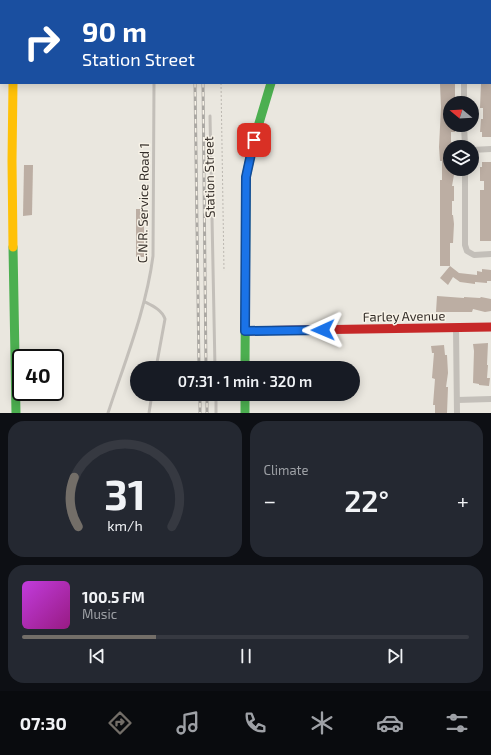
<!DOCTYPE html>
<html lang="en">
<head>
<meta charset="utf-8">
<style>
  body { margin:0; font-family:"Exo 2",sans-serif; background:#242831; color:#f1f3f6; height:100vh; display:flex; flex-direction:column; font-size:15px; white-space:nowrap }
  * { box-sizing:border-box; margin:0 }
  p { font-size:13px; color:#9ea1a6 }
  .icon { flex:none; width:22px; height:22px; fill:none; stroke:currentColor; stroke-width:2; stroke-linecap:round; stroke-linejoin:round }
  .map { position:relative; height:413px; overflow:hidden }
  .panel { display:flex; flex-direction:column; gap:8px; padding:8px; background:#0d0f14; flex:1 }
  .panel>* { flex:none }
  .hud { position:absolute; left:0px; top:0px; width:491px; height:84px; box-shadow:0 2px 10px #0003; background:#1a4fa0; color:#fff; overflow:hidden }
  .needle { width:26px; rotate:288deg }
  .fabs { position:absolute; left:443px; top:96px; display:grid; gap:8px }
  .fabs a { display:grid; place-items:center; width:36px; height:36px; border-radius:50%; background:#171b24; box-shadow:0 2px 10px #0003; font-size:20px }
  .speed { position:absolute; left:12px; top:349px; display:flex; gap:8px; font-size:20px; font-weight:700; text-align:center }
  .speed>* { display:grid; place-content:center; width:52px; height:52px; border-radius:50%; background:#171b24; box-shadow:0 2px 10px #0003; line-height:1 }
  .speed .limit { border:2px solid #111; border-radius:6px; background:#fff; color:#111 }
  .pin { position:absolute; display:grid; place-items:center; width:34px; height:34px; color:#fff; margin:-17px; border-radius:8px; box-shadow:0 2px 6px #0006 }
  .me { position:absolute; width:44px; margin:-22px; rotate:269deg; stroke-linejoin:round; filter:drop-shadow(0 0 3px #0008) }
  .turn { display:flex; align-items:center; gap:14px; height:84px; padding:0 16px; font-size:18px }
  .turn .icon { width:52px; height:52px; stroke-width:2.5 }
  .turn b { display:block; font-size:28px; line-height:34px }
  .big { font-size:30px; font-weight:600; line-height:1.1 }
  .panel .tile { flex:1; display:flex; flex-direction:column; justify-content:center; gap:6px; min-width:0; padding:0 14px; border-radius:16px; background:#242831 }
  .panel .dial { align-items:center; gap:0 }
  .dial svg { height:104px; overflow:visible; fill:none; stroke:#363941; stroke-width:7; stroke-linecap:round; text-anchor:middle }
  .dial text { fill:#f1f3f6; stroke:none }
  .song { display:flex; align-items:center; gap:12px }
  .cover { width:48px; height:48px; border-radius:6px; background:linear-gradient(135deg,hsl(290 70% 55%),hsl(310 70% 35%)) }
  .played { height:4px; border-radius:2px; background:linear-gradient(90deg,#736e68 30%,#363941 30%) }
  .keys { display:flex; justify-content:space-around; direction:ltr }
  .heat { display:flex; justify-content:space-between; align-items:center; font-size:22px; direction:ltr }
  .panel .tiles { flex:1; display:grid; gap:8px; grid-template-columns:1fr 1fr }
  .tile:last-child { grid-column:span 2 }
  .trip { position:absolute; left:130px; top:361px; width:230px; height:40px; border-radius:20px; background:#171b24; box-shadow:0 2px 10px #0003; font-weight:600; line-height:40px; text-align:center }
  .menu { display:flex; height:64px; justify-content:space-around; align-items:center; background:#090b0e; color:#9ea1a6 }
  .menu .icon { width:28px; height:28px }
  .menu .current { color:#736e68 }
  .menu b { font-size:18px; color:#f1f3f6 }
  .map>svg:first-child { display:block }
  .building { fill:#bcaea3 }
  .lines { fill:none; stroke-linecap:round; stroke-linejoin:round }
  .path { stroke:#bcb8b1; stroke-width:1; stroke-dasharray:2 2; stroke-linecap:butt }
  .lane { stroke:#c3bfb9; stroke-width:3 }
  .street { stroke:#c3bfb9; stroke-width:6 }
  .fast { stroke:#4caf50; stroke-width:9 }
  .slow { stroke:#ffc107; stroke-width:9 }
  .jam { stroke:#c62828; stroke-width:9 }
  .rail-casing { stroke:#aba8a3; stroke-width:3 }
  .rail { stroke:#f7f2e7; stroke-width:1.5; stroke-dasharray:4.5; stroke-linecap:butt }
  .route-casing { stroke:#114b97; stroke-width:10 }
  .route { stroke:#1a73e8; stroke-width:7 }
  .labels { text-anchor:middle; stroke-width:3; stroke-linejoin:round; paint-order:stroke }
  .street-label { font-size:13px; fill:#332d28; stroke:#f7f2e7 }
</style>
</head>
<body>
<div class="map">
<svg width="491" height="413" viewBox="0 0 491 413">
  <rect width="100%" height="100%" fill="#eae7df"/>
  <g class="building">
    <polygon points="481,83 491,83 491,137 482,137 482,132 480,132 481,119 483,119 483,108 480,108"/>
    <polygon points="440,84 455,84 455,102 450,103 450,125 451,126 455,127 455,132 451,132 451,142 454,142 454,147 450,147 450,169 455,169 452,186 454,186 454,201 452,201 452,215 453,215 454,224 453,243 450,243 450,266 440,266 440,180 442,180 442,161 440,161 439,147 441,107"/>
    <polygon points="482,162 491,162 491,241 480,241 480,190 484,190 484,181 480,181 480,167 482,167"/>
    <polygon points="24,165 33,165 32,215 23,216"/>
    <rect x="136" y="209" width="8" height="48"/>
    <polygon points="450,266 459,273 477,275 477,271 482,272 482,269 491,270 491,281 487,281 487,283 475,282 475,284 460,282 453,277 448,285 440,278"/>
    <polygon points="437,296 464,298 464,297 480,298 481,297 491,299 491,311 485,312 473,309 472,312 436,312"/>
    <polygon points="488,343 487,365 488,365 487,378 490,378 489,386 479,385 479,384 473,383 474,351 473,344"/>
    <polygon points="444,345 445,355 447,355 448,373 446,387 448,387 447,413 435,413 435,405 433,405 435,379 432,378 434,353 432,353 431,346"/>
  </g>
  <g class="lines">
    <polyline class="path" points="221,83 224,271"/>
    <g class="lane">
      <polyline points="154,1 154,0"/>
      <polyline points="210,116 215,368"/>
      <path d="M145,302C153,306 162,310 165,319L156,368"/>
      <polyline points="216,394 216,413"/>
      <path d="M108,413C125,361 146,310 153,256L154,83"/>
      <polyline points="149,413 152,394"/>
    </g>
    <g class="street">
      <polyline points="463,0 463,1"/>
      <polyline points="464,83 464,103"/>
      <polyline points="464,125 465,147"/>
      <polyline points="472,150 491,149"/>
      <polyline points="465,169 465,245 467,251 474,255 491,254"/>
      <polyline points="456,328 457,413"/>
      <polyline points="457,400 491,399"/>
    </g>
    <g class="fast">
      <polyline points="13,247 16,413"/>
      <polyline points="245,368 246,177 254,140 271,83"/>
      <polyline points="245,394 245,413"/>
    </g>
    <g class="slow">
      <polyline points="29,0 29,1"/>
      <polyline points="295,0 295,1"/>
      <polyline points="13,83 12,161 13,247"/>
    </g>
    <polyline class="jam" points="245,331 491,327"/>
    <g class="rail-casing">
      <g id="rail">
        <polyline points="198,0 198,1"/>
        <polyline points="195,83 199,368"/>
        <polyline points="203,83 206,368"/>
        <polyline points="200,394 200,413"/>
        <polyline points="207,394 207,413"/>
      </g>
    </g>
    <use href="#rail" class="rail"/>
  </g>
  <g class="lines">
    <g class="route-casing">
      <polyline id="route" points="254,140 246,177 245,331 323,330"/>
    </g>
    <use href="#route" class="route"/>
  </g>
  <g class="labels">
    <g class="street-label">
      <text transform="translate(209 177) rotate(-91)" y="5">Station Street</text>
      <text transform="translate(143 203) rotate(-89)" y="5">C.N.R. Service Road 1</text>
      <text transform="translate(404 316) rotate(-1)" y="5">Farley Avenue</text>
    </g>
  </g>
</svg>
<div class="fabs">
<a><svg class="needle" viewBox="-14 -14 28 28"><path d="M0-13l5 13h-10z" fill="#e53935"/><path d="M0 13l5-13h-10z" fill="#9ea1a6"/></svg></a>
<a><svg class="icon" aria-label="layers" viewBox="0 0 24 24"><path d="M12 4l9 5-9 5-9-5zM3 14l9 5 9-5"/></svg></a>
</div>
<div class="speed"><div class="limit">40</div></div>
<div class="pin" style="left:254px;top:140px;background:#d93025"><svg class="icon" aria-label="arrive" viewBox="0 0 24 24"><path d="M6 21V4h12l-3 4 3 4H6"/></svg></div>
<svg class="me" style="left:323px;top:330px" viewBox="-20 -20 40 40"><path d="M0-17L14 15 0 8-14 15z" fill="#1a73e8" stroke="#fff" stroke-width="4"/></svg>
<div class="trip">07:31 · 1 min · 320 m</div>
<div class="hud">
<div class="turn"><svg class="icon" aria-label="right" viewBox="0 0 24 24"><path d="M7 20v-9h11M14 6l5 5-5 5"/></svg><div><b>90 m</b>Station Street</div></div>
</div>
</div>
<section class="panel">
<div class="tiles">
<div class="tile dial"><svg viewBox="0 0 100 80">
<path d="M14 69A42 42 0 1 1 86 69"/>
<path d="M14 69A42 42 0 0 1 11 31" stroke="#736e68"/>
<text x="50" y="56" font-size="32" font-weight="700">31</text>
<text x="50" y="72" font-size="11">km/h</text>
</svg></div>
<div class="tile"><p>Climate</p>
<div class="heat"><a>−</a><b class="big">22°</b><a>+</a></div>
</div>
<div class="tile">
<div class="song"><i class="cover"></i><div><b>100.5 FM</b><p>Music</p></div></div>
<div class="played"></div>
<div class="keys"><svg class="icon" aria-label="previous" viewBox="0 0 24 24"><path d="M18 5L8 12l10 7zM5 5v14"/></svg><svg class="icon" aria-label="pause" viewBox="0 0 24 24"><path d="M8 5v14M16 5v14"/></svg><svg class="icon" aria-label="next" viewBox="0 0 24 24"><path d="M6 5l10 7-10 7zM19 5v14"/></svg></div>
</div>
</div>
</section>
<nav class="menu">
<b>07:30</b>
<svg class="icon current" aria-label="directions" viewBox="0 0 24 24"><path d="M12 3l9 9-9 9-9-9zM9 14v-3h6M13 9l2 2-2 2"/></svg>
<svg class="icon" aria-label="music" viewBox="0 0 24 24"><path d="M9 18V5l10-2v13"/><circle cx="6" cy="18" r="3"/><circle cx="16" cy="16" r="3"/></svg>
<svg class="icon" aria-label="phone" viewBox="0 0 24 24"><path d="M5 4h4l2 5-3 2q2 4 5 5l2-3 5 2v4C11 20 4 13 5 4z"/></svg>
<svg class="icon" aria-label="climate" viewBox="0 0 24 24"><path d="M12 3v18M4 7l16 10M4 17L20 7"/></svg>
<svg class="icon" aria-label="car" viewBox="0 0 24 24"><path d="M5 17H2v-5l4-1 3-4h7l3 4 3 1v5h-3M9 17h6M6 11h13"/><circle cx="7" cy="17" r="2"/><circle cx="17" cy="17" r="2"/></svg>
<svg class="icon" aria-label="filters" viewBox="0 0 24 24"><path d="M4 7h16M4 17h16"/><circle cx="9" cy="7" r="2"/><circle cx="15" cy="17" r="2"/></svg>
</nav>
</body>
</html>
